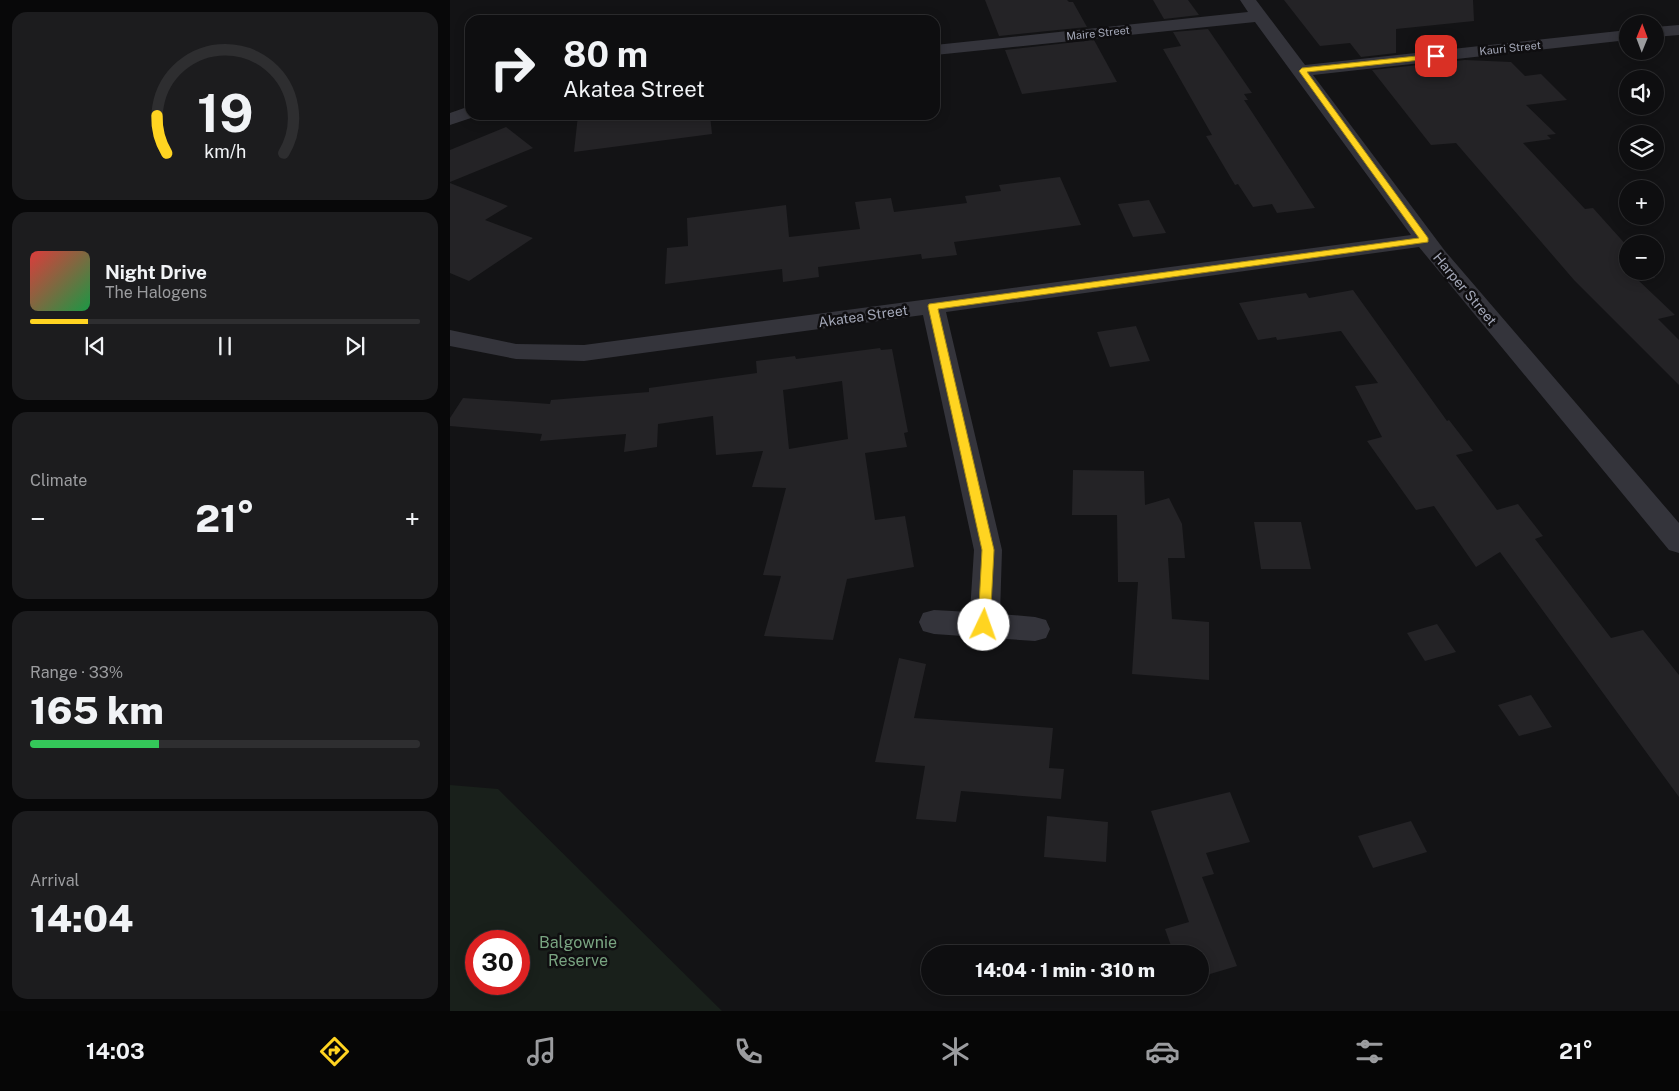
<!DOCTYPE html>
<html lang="en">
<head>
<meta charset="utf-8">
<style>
  body { margin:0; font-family:"Public Sans",sans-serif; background:#1c1c1e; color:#f1f3f6; height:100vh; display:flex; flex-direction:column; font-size:19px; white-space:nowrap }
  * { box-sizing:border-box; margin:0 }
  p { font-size:16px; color:#9b9c9f }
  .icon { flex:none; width:28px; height:28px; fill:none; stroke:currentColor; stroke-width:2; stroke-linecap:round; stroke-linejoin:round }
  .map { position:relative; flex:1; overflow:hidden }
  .drawer { display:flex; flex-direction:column; gap:12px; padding:12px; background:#080809; width:450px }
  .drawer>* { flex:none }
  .banner { position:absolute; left:15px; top:15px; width:475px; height:105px; border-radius:15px; box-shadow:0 2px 12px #0003,0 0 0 1px #2e2e30; background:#0e0e10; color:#f1f3f6; overflow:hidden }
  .needle { width:32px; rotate:1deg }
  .tools { position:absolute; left:1169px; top:15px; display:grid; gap:10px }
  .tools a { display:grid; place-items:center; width:45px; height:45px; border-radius:50%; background:#0e0e10; box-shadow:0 2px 12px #0003,0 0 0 1px #2e2e30; font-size:25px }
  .speed { position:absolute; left:15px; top:930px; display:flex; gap:10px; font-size:25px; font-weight:700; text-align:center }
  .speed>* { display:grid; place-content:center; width:65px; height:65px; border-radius:50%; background:#0e0e10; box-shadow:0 2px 12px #0003,0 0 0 1px #2e2e30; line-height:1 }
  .speed .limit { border:8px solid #d22; background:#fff; color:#111 }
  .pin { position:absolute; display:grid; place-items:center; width:42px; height:42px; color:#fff; margin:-21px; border-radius:10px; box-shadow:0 2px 8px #0006 }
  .me { position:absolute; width:55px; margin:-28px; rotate:3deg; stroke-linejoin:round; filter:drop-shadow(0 0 4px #0008) }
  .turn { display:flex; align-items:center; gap:18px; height:105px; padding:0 15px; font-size:22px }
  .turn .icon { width:65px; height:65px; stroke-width:2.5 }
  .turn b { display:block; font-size:35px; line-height:42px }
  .big { font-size:38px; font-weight:800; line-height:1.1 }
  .drawer .tile { flex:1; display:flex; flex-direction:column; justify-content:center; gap:8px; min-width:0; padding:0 18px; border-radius:15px; background:#1c1c1e }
  .drawer .dial { align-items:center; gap:0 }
  .dial svg { height:130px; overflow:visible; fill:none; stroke:#2e2e30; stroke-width:7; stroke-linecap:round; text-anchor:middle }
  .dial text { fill:#f1f3f6; stroke:none }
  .song { display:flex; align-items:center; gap:15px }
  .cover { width:60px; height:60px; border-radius:8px; background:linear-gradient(135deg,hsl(0 70% 55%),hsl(140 70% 35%)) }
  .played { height:5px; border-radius:2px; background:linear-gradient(90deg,#ffd421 15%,#2e2e30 15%) }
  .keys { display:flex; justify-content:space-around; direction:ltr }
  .heat { display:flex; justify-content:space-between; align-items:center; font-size:28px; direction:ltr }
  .charge { height:8px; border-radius:4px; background:linear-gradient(90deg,#34c759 33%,#2e2e30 0) }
  .trip { position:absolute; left:471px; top:945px; width:288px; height:50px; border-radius:25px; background:#0e0e10; box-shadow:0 2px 12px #0003,0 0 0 1px #2e2e30; font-weight:800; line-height:50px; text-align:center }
  .menu { display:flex; height:80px; justify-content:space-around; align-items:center; background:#060606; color:#9b9c9f }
  .menu .icon { width:35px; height:35px }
  .menu .on { color:#ffd421 }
  .menu b { font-size:22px; color:#f1f3f6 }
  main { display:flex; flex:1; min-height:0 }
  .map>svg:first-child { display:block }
  .green { fill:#19201b; fill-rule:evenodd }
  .building { fill:#242326; fill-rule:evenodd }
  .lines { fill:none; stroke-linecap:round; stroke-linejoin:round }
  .minor { fill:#34343b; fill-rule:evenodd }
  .route { fill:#ffd421; stroke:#a68a15 }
  .labels { text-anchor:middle; stroke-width:5; stroke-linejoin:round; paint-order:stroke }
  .far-street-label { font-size:11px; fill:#a3a7b7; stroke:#0f0e10 }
  .street-label { font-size:14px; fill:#a3a7b7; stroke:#0f0e10 }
  .near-park-label { font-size:16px; fill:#79a481; stroke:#0f0e10 }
</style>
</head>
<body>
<main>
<section class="drawer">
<div class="tile dial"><svg viewBox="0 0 100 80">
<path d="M14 69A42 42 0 1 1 86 69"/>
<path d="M14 69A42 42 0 0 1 8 46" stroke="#ffd421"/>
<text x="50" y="56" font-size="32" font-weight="700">19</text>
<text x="50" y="72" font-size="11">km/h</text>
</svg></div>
<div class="tile">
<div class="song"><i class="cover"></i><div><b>Night Drive</b><p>The Halogens</p></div></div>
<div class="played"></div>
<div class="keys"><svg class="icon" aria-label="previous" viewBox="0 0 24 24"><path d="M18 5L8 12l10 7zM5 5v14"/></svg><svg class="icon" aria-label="pause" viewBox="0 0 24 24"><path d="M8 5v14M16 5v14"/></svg><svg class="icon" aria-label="next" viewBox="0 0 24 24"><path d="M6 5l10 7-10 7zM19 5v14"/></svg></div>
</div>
<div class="tile"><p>Climate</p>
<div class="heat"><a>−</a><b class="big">21°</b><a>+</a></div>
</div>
<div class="tile"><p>Range · 33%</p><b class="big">165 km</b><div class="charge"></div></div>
<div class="tile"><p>Arrival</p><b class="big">14:04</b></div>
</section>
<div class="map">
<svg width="1229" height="1011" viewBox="0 0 1229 1011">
  <rect width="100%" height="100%" fill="#131315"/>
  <path class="green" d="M0,785L48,789L272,1011H0ZM69,941V984H26V941Z"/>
  <g class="building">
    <polygon points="535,0 617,0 619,2 623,2 637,27 549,36"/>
    <polygon points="703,0 738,0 749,15 714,19"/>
    <polygon points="834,0 1023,0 1024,21 946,29 946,53 911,57 900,43 870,46"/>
    <polygon points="758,29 802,93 794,94 798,100 794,100 865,208 827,213 822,204 803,207 788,184 785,185 756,136 762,135 713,49 731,46 723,32"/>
    <polygon points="644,40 667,82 572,94 555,50"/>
    <polygon points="1015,60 1061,62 1075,76 1091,74 1117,100 1076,105 1106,134 1097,135 1101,139 1073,143 1135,209 1143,208 1178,247 1178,271 1199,271 1205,278 1188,280 1225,315 1208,319 1229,340 1229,385 1124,280 1006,143 981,145 922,70"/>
    <polygon points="128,115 260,115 262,134 124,152"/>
    <polygon points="56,127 83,148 0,182 0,150"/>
    <polygon points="610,177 631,225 504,242 507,255 472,259 471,254 368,267 369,277 333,282 332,269 215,284 217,248 238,246 237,218 336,205 339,237 410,229 405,202 441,198 444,212 517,203 515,196 551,191 549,185"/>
    <polygon points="0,183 58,206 35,220 83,238 19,281 0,273"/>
    <polygon points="699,200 716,233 683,237 668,204"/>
    <polygon points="903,290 997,421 999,420 1023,451 1006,455 1047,510 1068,504 1093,536 1085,539 1161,638 1193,630 1229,675 1229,797 1050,552 1026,567 984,506 966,510 917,441 932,437 905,386 928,383 891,331 827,340 826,337 808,340 789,303 856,293 859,298"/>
    <polygon points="686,326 700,361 660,367 647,332"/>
    <path d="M430,348L431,350L442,349L458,432L454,433L457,447L415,453L425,520L455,516L464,567L397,579L383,640L314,636L331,576L313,575L336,488L302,487L313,451L266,455L263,416L208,424L207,447L174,452L176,434L90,441L92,434L0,426V418L13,398L100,404L101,400L199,392V388L307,373L306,361L345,356L346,359ZM392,381L398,439L339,449L333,390Z"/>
    <polygon points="623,470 694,471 695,505 719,498 732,524 735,558 718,558 722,619 759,622 759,680 682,674 688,582 668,582 667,515 622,515"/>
    <polygon points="804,522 851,522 861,569 811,569"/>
    <polygon points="987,624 1006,652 975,661 957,633"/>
    <polygon points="449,658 476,664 464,718 603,728 599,768 614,769 611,799 511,791 506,822 466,819 475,766 425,762"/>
    <polygon points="1081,695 1102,727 1069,736 1048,705"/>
    <polygon points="780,792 800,842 756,853 764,874 752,877 787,966 750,977 750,954 724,954 715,929 739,922 701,811"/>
    <polygon points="597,816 658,822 656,862 594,857"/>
    <polygon points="961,821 977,852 923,868 908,836"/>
  </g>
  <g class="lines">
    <g class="minor">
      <polygon points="790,0 806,0 855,65 1178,30 1178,40 863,75 995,251 1229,523 1229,553 1219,550 969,247 496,312 552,550 550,614 585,617 596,620 600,629 596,638 585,641 484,634 473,631 469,622 473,613 484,610 520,612 524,550 473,315 134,361 66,359 0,346 0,330 66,344 134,345 961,235 805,22 485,55 485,45 798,12"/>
      <polygon points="1229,25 1229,35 1205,37 1205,27"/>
      <polygon points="20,106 20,115 27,116 0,125 0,113"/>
    </g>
  </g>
  <polygon class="route" points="986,54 989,55 989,58 857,72 978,238 978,242 488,309 544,550 540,625 539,629 530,629 528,625 532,550 478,306 479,304 969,238 849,71 852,68"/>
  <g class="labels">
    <g class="far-street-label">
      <text transform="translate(648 33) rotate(-6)" y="4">Maire Street</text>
      <text transform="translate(1060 48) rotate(-6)" y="4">Kauri Street</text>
    </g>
    <g class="street-label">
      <text transform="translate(1015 289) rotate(50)" y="5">Harper Street</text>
      <text transform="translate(413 316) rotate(-8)" y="5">Akatea Street</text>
    </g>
    <g class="near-park-label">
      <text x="128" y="948">Balgownie<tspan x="128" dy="18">Reserve</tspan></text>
    </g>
  </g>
</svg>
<div class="tools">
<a><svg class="needle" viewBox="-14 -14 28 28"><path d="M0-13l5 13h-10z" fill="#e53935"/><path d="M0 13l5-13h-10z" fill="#9b9c9f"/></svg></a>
<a><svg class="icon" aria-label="sound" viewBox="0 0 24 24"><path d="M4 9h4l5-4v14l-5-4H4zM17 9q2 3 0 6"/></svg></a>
<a><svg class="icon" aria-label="layers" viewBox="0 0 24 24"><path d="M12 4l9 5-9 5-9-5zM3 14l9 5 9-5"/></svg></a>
<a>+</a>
<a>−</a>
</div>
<div class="speed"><div class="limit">30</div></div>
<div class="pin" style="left:986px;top:56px;background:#d93025"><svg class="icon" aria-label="arrive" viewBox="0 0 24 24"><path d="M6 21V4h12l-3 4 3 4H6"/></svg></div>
<svg class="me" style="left:534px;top:625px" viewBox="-20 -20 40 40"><circle r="19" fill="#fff"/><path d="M0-13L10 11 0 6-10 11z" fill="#ffd421"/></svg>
<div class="trip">14:04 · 1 min · 310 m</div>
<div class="banner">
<div class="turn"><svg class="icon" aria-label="right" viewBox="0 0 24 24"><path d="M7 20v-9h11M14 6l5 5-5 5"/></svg><div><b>80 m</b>Akatea Street</div></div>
</div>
</div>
</main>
<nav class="menu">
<b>14:03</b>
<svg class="icon on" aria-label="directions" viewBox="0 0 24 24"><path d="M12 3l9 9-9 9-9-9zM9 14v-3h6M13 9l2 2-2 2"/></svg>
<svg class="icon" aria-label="music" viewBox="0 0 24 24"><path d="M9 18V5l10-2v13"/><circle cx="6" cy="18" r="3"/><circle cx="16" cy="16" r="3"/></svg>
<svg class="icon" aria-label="phone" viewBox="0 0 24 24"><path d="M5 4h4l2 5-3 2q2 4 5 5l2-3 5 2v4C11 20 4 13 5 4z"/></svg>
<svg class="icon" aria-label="climate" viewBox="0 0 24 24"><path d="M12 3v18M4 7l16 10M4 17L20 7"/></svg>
<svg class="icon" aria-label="car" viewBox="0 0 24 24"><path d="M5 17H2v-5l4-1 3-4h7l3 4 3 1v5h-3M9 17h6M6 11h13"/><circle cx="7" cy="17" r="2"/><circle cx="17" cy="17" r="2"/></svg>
<svg class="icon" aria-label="filters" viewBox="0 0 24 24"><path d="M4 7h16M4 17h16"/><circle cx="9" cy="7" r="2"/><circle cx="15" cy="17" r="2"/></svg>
<b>21°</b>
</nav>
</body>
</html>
